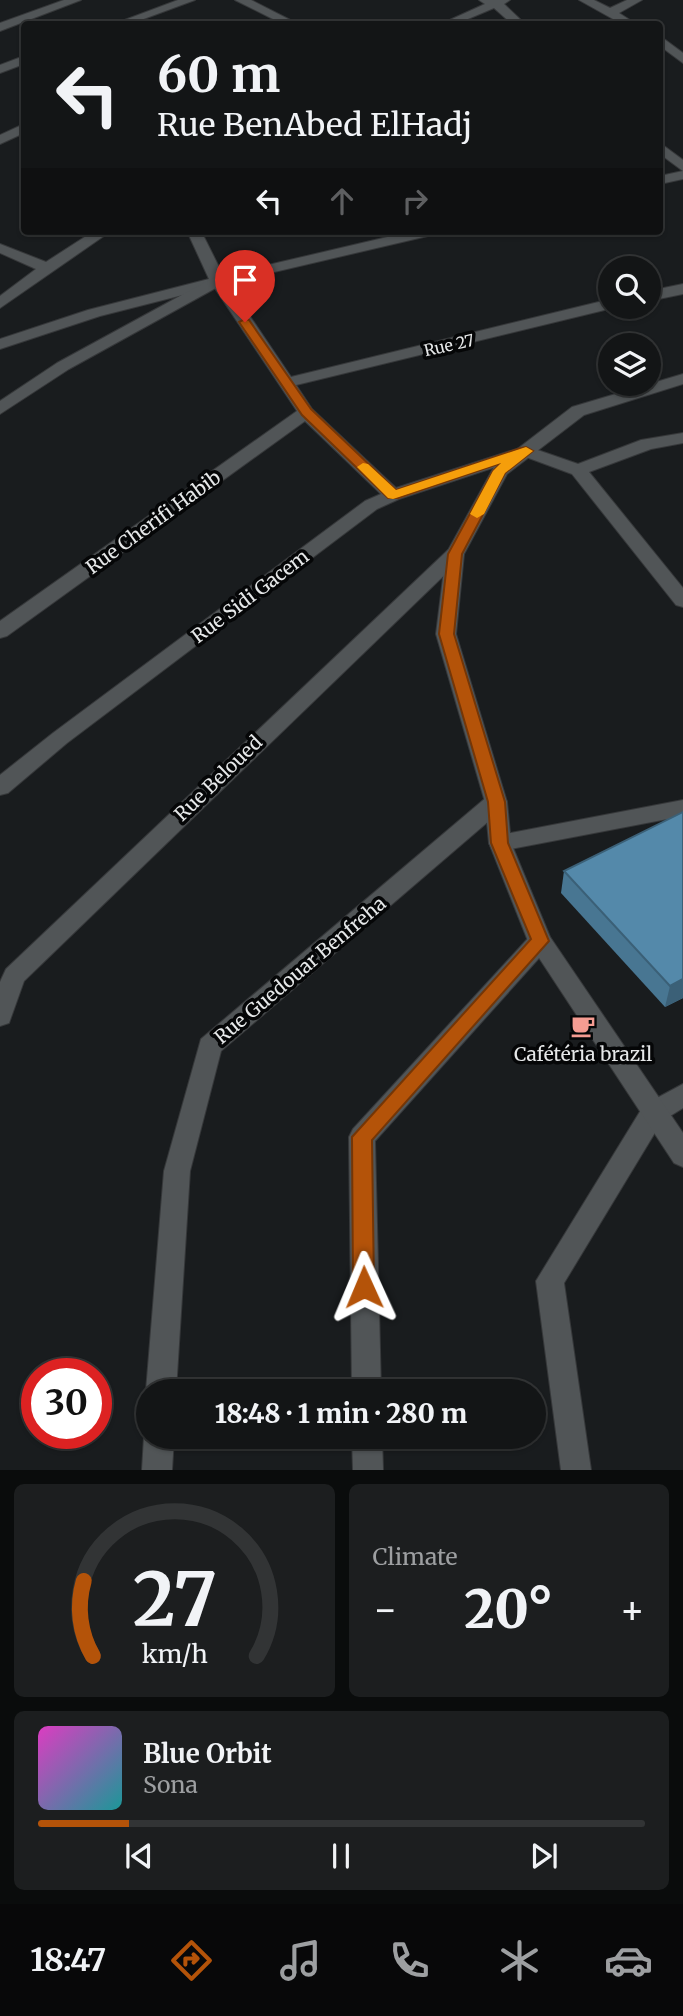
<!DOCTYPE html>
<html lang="en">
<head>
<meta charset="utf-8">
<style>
  body { margin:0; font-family:Merriweather,serif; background:#1c1e1f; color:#f1f3f6; height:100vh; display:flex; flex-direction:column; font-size:26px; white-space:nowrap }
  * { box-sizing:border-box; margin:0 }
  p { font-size:23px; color:#9d9fa1 }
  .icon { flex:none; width:38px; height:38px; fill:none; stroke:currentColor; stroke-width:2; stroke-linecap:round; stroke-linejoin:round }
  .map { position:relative; height:1470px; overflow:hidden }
  .details { display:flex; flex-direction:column; gap:14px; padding:14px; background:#0a0c0c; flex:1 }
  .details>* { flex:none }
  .top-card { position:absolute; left:21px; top:21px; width:642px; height:214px; border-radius:7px; box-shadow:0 2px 5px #0004,0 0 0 2px #323435; background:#131516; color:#f1f3f6; overflow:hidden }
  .controls { position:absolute; left:598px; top:256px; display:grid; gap:14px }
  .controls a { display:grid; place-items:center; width:63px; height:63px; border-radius:50%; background:#131516; box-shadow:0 2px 5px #0004,0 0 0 2px #323435; font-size:35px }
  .speed { position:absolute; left:21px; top:1358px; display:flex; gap:14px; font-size:35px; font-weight:700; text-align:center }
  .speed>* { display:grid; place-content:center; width:91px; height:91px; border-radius:50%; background:#131516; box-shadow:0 2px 5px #0004,0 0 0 2px #323435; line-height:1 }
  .speed .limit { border:10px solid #d22; background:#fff; color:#111 }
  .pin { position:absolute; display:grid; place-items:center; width:60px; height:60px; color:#fff; margin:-72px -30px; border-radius:50% 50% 50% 0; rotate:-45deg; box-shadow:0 0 7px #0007 }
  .pin .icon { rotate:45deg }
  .me { position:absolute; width:77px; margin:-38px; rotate:359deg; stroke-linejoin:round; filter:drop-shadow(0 0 5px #0008) }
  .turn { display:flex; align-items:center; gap:24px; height:147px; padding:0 21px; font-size:32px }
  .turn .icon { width:91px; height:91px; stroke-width:2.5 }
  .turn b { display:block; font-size:49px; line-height:60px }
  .lanes { display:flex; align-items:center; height:66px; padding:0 21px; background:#0003; justify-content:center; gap:35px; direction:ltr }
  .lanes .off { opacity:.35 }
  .big { font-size:52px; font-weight:800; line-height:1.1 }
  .details .widget { flex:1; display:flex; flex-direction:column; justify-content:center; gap:10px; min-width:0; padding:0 24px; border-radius:10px; background:#1c1e1f }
  .details .dial { align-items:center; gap:0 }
  .dial svg { height:182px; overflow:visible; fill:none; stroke:#323435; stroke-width:7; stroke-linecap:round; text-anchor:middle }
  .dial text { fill:#f1f3f6; stroke:none }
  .song { display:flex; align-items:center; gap:21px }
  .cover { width:84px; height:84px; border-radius:10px; background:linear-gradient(135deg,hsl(310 70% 55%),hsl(180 70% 35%)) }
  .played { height:7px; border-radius:4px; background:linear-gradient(90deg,#b45309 15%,#323435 15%) }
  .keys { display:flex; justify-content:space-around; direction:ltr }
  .heat { display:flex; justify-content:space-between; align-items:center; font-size:38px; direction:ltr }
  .details .tiles { flex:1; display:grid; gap:14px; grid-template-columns:1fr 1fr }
  .widget:last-child { grid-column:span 2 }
  .trip { position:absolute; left:136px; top:1379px; width:410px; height:70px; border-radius:35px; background:#131516; box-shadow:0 2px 5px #0004,0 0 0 2px #323435; font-weight:800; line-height:70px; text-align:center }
  .tab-bar { display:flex; height:112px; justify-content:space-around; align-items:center; background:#080809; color:#9d9fa1 }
  .tab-bar .icon { width:49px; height:49px }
  .tab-bar .on { color:#b45309 }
  .tab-bar b { font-size:32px; color:#f1f3f6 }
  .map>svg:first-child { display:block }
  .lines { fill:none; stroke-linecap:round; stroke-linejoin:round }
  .street-casing { stroke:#36383a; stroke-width:2 }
  .secondary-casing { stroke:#36383a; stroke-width:2 }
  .street { fill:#515557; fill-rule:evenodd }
  .secondary { fill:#515557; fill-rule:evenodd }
  .wall { fill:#487692 }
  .shaded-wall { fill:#3b6077 }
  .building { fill:#5489aa; stroke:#3b6077; stroke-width:2 }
  .route { fill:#b45309; stroke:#753606; stroke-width:2 }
  .slow { fill:#f59e0b }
  .labels { text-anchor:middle; stroke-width:7; stroke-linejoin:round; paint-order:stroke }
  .far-street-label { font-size:16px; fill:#e6e8e9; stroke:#050607 }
  .street-label { font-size:19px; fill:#e6e8e9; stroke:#050607 }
  .poi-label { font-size:19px; fill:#e6e8e9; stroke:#050607 }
</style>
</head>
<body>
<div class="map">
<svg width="683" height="1470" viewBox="0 0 683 1470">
  <rect width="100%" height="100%" fill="#191c1e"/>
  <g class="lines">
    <g class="street-casing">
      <g id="street">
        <polygon points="178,0 195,0 130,24 114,24"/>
        <polygon points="235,0 251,0 298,24 283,24"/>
        <polygon points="479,0 510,0 504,4 525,24 512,24 494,8 456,24 441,24 485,4"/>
        <polygon points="579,0 594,0 610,8 627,0 642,0 619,13 636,24 622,24"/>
        <polygon points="660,36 683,53 683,63 660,46"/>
        <polygon points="24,56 24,64 0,73 0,65"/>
        <polygon points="24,124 24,133 0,144 0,135"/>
        <polygon points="660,143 683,160 683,171 660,154"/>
        <polygon points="94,231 111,231 0,308 0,296 36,269 0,253 0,244 46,262"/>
        <polygon points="187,231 201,231 226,281 291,377 611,299 611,306 617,307 296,385 312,409 396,488 526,446 578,464 641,440 683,433 683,443 651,449 589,472 683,588 683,607 676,605 572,474 526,457 399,499 377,509 67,743 8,793 0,795 0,775 53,733 365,501 381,494 305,421 7,636 0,638 0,621 297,411 214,287 100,316 0,349 0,339 88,310 209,279"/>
        <polygon points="683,284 683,294 649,301 649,291"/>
        <polygon points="455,548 464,554 462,558 24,981 9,1023 0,1026 0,982 6,969 448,550"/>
        <polygon points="496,794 504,796 507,802 504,808 221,1051 190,1171 176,1391 149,1391 149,1397 146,1391 164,1171 201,1039 488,796"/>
        <polygon points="683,800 683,816 500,851 492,849 489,843 492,837 500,835"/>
        <polygon points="540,932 548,934 552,941 548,948 375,1141 381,1391 352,1391 349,1137 353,1129 532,934"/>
        <polygon points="683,1084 683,1108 662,1121 564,1283 591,1470 561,1470 536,1281 644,1105"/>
        <polygon points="148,1426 149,1437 174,1437 172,1470 142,1470 144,1437"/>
        <polygon points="352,1437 382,1437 383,1470 353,1470"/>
      </g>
    </g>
    <g class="secondary-casing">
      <g id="secondary">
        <polygon points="64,0 81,0 0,31 0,23"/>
        <polygon points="683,171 683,179 660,184 660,176"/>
        <polygon points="413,231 439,231 432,235 223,284 69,369 0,414 0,401 57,363 213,278"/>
        <polygon points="683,374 683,384 584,415 507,474 464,554 456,634 507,802 511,843 550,937 683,1133 683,1167 674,1163 528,941 489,843 485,802 436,634 446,554 494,467 572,407"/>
      </g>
    </g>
    <use href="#street" class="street"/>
    <use href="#secondary" class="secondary"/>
  </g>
  <polygon class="wall" points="683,812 683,998 665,1007 561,893 564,871"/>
  <polygon class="shaded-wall" points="683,979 683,998 665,1007 670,986"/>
  <polygon class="building" points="683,812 683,979 670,986 564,871"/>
  <polygon class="route" points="245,319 249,320 311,409 396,490 521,448 526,447 533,451 505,473 462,554 454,634 505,802 508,843 549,941 372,1140 374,1287 371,1294 364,1297 356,1294 353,1287 352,1137 531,939 491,843 488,802 439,634 448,554 493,471 501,463 398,498 388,498 302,415 239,322"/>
  <polygon class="slow" points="526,447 533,451 505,473 484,514 477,518 470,514 493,471 501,463 393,499 388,498 357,467 363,463 368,464 396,490"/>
  <defs>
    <g id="cafe-bare" transform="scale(1.89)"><path d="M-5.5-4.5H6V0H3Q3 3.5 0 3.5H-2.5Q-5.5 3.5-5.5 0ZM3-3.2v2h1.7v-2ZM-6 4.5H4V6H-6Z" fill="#f59c92" stroke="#050607" stroke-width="2.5" paint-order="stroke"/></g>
  </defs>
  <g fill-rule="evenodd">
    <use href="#cafe-bare" x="583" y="1026"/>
  </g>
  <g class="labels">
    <g class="far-street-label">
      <text transform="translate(449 345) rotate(-13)" y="6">Rue 27</text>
    </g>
    <g class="street-label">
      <text transform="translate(153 522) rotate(-36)" y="7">Rue Cherifi Habib</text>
      <text transform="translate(250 596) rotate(-37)" y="7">Rue Sidi Gacem</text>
      <text transform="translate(218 778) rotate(-44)" y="7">Rue Beloued</text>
      <text transform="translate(300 970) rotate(-40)" y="7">Rue Guedouar Benfreha</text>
    </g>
    <g class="poi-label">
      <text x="583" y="1061">Cafétéria brazil</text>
    </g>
  </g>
</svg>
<div class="controls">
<a><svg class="icon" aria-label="search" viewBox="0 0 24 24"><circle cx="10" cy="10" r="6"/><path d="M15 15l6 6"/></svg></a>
<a><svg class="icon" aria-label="layers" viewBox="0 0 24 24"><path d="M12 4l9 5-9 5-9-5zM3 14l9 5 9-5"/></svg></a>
</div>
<div class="speed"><div class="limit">30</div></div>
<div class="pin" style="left:245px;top:322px;background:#d93025"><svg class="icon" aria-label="arrive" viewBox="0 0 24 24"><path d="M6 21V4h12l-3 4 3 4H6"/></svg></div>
<svg class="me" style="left:364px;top:1287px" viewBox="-20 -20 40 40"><path d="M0-17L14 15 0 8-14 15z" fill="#b45309" stroke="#fff" stroke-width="4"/></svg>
<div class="trip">18:48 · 1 min · 280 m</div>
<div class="top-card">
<div class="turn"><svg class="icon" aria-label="left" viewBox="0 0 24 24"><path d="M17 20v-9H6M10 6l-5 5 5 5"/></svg><div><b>60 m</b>Rue BenAbed ElHadj</div></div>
<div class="lanes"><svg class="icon" aria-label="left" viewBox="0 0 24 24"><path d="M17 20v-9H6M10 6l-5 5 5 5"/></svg><svg class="icon off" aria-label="ahead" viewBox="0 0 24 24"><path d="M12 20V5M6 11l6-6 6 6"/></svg><svg class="icon off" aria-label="right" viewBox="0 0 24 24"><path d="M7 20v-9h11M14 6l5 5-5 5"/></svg></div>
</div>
</div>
<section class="details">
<div class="tiles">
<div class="widget dial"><svg viewBox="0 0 100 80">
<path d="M14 69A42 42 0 1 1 86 69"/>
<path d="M14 69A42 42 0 0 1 10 36" stroke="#b45309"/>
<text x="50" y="56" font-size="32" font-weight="700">27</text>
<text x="50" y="72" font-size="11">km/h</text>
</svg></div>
<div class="widget"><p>Climate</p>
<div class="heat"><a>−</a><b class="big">20°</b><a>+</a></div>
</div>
<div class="widget">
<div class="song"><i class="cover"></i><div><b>Blue Orbit</b><p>Sona</p></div></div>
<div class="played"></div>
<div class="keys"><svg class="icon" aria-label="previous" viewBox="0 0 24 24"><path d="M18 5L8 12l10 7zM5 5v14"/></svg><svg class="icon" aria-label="pause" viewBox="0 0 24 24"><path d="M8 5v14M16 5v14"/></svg><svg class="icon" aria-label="next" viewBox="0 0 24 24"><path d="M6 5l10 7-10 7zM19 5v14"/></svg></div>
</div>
</div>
</section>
<nav class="tab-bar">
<b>18:47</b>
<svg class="icon on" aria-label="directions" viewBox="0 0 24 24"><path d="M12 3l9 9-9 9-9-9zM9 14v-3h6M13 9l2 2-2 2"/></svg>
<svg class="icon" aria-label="music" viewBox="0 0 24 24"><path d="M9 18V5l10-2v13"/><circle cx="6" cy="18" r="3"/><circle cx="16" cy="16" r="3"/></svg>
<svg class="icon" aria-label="phone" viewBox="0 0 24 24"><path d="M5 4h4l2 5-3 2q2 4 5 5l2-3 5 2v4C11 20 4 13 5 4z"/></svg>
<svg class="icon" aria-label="climate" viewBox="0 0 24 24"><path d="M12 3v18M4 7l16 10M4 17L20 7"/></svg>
<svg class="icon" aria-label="car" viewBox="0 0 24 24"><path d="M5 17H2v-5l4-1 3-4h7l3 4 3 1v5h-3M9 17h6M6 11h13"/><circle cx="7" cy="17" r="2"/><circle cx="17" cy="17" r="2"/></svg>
</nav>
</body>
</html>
